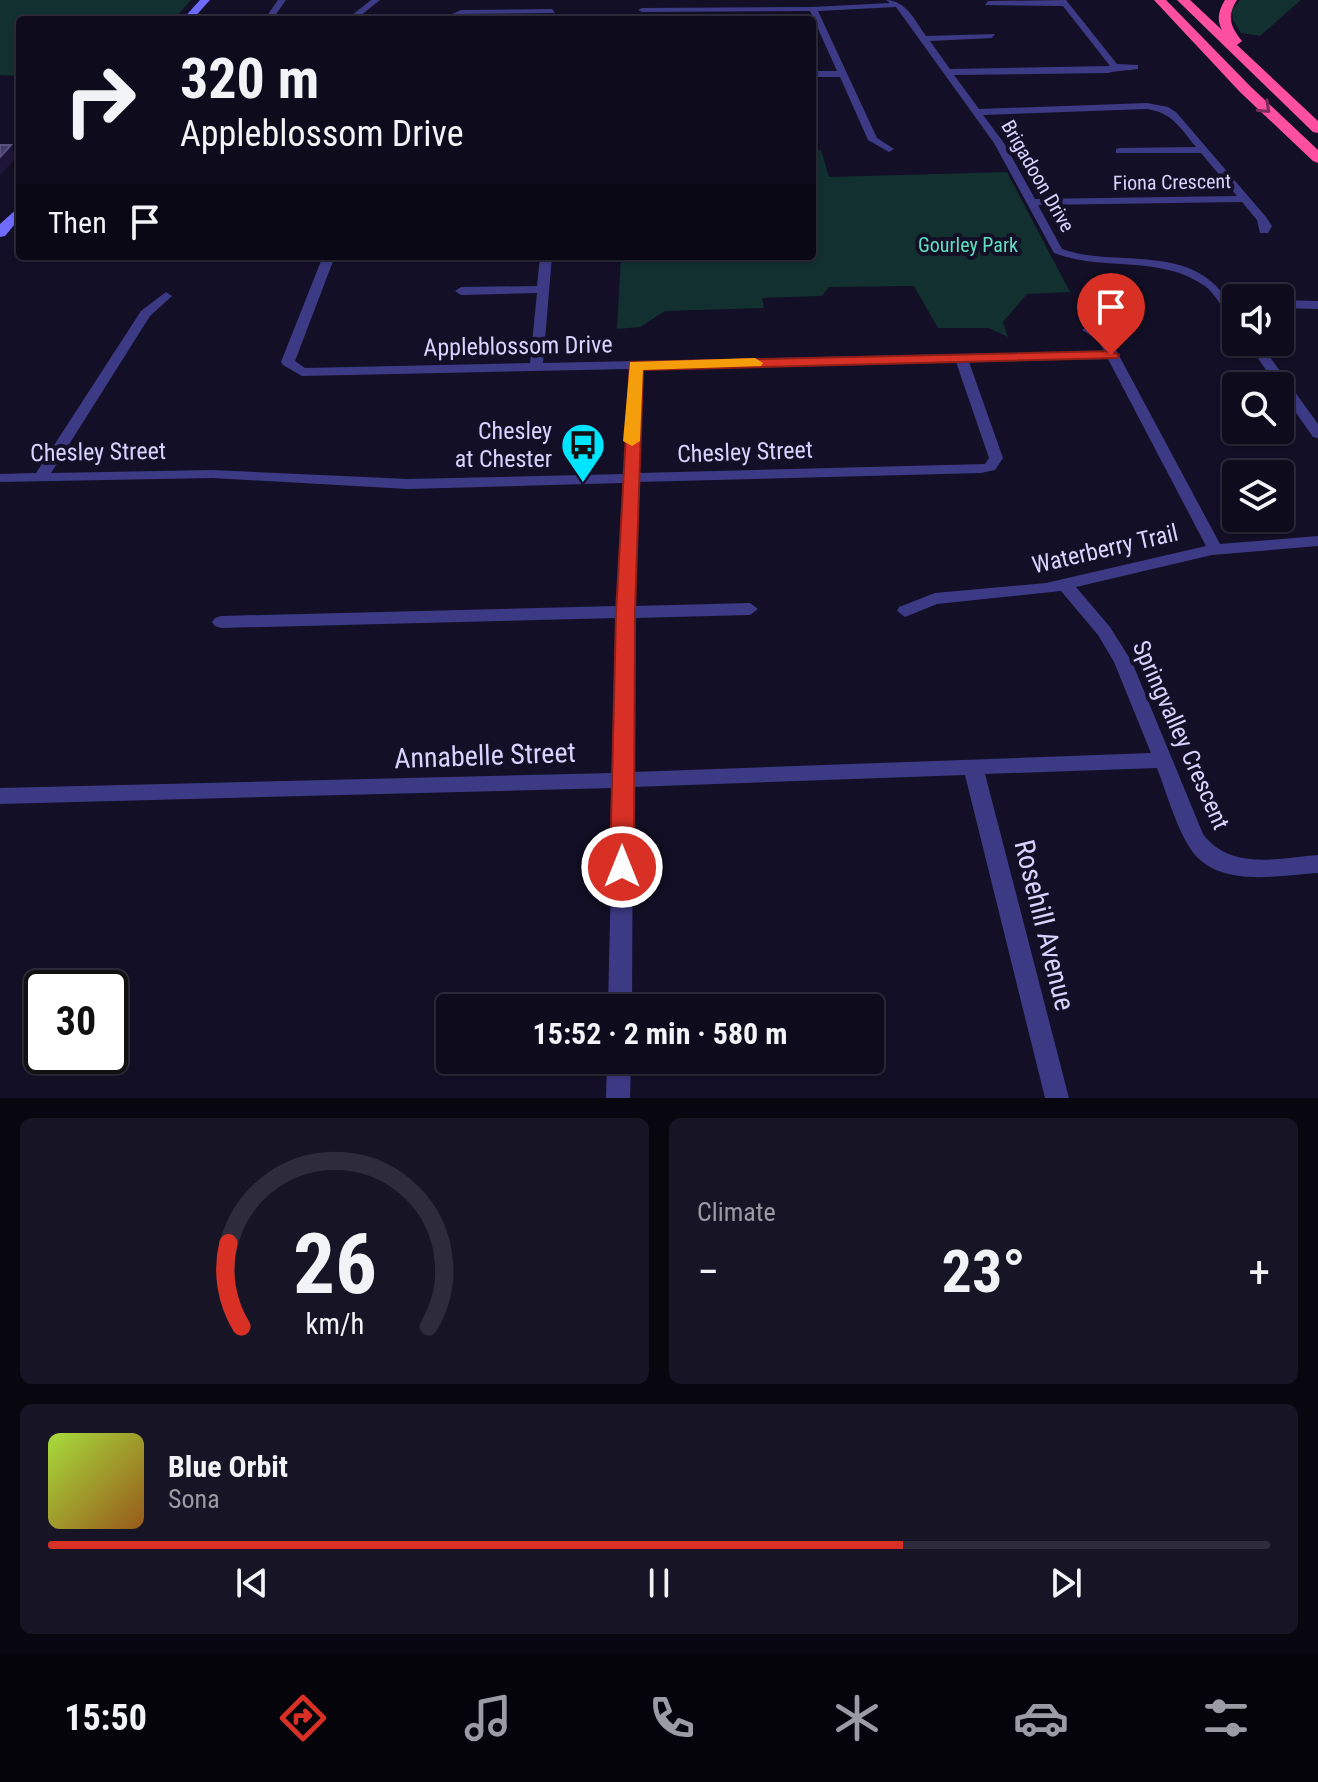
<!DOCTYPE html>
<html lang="en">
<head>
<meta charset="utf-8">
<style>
  body { margin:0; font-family:"Roboto Condensed",sans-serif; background:#171425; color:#f1f3f6; height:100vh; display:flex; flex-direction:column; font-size:30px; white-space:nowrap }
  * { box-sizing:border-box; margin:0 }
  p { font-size:26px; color:#9b9ba3 }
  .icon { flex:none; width:44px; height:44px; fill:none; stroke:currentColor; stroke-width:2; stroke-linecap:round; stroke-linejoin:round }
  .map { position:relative; height:1098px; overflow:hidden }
  .details { display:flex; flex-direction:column; gap:20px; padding:20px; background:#08060f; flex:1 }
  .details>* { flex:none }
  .guide { position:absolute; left:16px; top:16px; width:800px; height:244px; border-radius:8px; box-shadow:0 2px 6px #0004,0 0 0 2px #2e2b3b; background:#0e0b1c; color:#f1f3f6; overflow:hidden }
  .tools { position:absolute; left:1222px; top:284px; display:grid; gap:16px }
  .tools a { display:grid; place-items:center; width:72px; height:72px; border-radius:8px; background:#0e0b1c; box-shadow:0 2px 6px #0004,0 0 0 2px #2e2b3b; font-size:40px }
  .speed { position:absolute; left:24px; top:970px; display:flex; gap:16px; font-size:40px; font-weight:700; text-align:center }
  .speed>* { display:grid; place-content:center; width:104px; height:104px; border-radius:50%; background:#0e0b1c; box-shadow:0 2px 6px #0004,0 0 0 2px #2e2b3b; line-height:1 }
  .speed .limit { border:4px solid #111; border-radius:12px; background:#fff; color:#111 }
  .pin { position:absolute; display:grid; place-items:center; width:68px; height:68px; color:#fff; margin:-82px -34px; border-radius:50% 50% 50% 0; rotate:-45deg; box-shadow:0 0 8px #0007 }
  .pin .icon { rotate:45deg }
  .me { position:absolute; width:88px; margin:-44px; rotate:0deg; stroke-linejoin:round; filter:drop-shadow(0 0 6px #0008) }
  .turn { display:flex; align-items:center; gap:28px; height:168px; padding:0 32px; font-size:36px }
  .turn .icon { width:104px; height:104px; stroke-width:2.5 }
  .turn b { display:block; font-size:56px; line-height:68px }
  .then { display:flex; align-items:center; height:76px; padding:0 32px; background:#0003; gap:16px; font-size:30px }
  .big { font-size:60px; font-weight:700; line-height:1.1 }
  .details .card { flex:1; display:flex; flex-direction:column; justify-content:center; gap:12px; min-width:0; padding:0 28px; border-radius:12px; background:#171425 }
  .details .dial { align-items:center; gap:0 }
  .dial svg { height:208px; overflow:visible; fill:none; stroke:#2e2b3b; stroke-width:7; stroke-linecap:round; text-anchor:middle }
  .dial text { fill:#f1f3f6; stroke:none }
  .song { display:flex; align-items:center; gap:24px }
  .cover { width:96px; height:96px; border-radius:12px; background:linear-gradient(135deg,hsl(80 70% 55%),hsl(30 70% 35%)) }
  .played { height:8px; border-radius:4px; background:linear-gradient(90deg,#d93025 70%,#2e2b3b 70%) }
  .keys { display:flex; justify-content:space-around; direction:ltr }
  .heat { display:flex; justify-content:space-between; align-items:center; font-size:44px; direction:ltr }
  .details .tiles { flex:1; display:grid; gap:20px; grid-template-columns:1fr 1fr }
  .card:last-child { grid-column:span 2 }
  .trip { position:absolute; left:436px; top:994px; width:448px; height:80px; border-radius:8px; background:#0e0b1c; box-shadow:0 2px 6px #0004,0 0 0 2px #2e2b3b; font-weight:700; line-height:80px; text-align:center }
  .dock { display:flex; height:128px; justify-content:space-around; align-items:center; background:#06040b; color:#9b9ba3 }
  .dock .icon { width:56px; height:56px }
  .dock .on { color:#d93025 }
  .dock b { font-size:36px; color:#f1f3f6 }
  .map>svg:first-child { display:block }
  .green { fill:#12302f }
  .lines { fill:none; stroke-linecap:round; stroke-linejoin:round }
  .minor { fill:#3d3a85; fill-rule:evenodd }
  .secondary { fill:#6f6bff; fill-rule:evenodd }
  .motorway { fill:#ff4fa3; fill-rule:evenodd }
  .shaded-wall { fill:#1d163a }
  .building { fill:#433a66; stroke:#5a527e; stroke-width:2 }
  .oneway { stroke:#7d2c5e }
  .route { fill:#d93025; stroke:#8d1f18; stroke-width:2 }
  .slow { fill:#f59e0b }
  .labels { text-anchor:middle; stroke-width:8; stroke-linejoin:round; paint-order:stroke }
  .far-street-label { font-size:20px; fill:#d9d4ff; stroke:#130f26 }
  .far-park-label { font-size:20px; fill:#5fe0c0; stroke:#130f26 }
  .street-label { font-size:24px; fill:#d9d4ff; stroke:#130f26 }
  .poi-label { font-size:24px; fill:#d9d4ff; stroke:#130f26; text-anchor:end }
  .near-street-label { font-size:28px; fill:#d9d4ff; stroke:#130f26 }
</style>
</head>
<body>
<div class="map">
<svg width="1318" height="1098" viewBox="0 0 1318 1098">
  <rect width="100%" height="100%" fill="#130f26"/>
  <g class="green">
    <polygon points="0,0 191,0 173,20 20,20 20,76 0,75"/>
    <polygon points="1240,0 1301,0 1260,36 1241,33 1233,20 1232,10"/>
    <polygon points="821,150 829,177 1007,172 1070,292 1027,294 1003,322 1008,337 989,328 938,328 914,286 829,287 822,296 762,298 764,308 665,311 640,327 617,329 621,256 812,256 812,151"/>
  </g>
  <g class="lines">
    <g class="minor">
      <polygon points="278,0 286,0 272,20 264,20"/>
      <polygon points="371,0 380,0 355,20 346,20"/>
      <path d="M886,0C906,0 916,22 926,36L995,34L992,38L930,41L950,69L1110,66L1063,6L985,5L988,1L1066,0L1117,64L1138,65V69C1128,71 1118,70 1108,73L954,75L979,109L1147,103L1168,107L1176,112L1266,217L1272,226L1268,233H1260L1257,220L1242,202L1038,205L1062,249C1115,268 1185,243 1224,295C1232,305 1236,309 1236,322L1232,321C1224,310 1215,294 1205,286C1159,254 1103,272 1054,253L994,143L896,7L818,11L877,138L894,149L889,152L868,140L840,77H812V71H837L810,11L642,12L638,10L642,8L812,7L890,3ZM1147,109C1173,113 1180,128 1196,147L1120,148L1116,149V153H1201L1237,196L1035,199L1004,143L983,115Z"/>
      <polygon points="552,9 555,13 462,14 450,20 440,20 461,10"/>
      <path d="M323,256H335L295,361L305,368L530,363L537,293L461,295L455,291L461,287L537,286L540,256H552L543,363L1104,351L1098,340L1082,330L1088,326L1108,335L1220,544L1318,536V546L1212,555L1076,587L1110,627L1132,662L1203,834C1231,871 1278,858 1318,855V873C1281,875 1228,887 1198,858C1179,839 1167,793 1157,768L985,774L1069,1098H1045L965,775L633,787L632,1008H608L613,788L0,804V788L613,773L616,618L221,628L215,626L212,622L215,618L221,616L617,606L623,483L408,489L212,478L0,482V474L36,473L141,311L166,292L172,296L150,316L51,473L212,470L408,479L624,474L629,369L302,376L283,365L281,362ZM1108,359L1206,546L1046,583L935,593L899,607L897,611L905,617L937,604L1061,591L1098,635L1114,662L1151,753L633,772V618L750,615L758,609L750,603L634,606L638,482L981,473L995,470L1003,458L969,362ZM956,362L989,458L985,464L639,473L642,369Z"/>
      <polygon points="1280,300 1318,301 1318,309 1280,308"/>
      <polygon points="1247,342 1259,342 1318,424 1318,438 1313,437 1280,390 1280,386 1277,386"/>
      <polygon points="607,1060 631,1060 630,1098 606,1098"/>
    </g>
    <g class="secondary">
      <polygon points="200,0 210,0 192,20 182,20"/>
      <polygon points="20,206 20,218 5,236 0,237 0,224"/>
    </g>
    <g class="motorway">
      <polygon points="1154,0 1166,0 1250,86 1318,150 1318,163 1313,161 1240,92"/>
      <path d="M1177,0H1190L1222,30C1216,19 1219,10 1225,0H1237C1226,17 1231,27 1242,41L1237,45L1318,121V133L1313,132Z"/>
    </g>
  </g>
  <polygon class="shaded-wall" points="11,145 16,158 0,175 0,157"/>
  <polygon class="building" points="0,145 11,145 0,157"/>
  <defs><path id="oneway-chevron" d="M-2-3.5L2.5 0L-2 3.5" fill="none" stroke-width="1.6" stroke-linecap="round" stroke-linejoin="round" transform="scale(2)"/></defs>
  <use class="oneway" href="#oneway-chevron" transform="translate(1265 108) rotate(44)"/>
  <polygon class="route" points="1111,351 1119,355 1117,358 643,370 635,613 634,867 631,874 622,877 614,874 610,867 616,613 630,362"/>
  <polygon class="slow" points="755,358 763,363 761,366 643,370 640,441 632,446 623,441 630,362"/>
  <defs>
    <g id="bus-pin" transform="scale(2.3)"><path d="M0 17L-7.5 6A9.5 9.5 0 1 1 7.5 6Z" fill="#00e5ff" stroke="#130f26"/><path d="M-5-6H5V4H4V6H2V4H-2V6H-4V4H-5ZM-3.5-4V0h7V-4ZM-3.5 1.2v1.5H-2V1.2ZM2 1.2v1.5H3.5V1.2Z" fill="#111"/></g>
  </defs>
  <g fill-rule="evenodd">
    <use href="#bus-pin" x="583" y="445"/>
  </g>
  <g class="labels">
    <g class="far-street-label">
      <text transform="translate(1038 176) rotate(60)" y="7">Brigadoon Drive</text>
      <text transform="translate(1172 182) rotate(-1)" y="7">Fiona Crescent</text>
    </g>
    <g class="far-park-label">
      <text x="968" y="252">Gourley Park</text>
    </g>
    <g class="street-label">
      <text transform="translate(518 346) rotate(-1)" y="8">Appleblossom Drive</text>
      <text transform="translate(98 452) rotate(-1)" y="8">Chesley Street</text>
      <text transform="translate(745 452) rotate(-2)" y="8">Chesley Street</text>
      <text transform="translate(1105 549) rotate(-13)" y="8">Waterberry Trail</text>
      <text transform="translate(1181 735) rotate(66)" y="8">Springvalley Crescent</text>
    </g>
    <g class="poi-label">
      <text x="552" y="439">Chesley<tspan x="552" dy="28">at Chester</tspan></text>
    </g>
    <g class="near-street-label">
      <text transform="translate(485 755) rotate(-2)" y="10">Annabelle Street</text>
      <text transform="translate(1045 925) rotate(76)" y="10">Rosehill Avenue</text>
    </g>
  </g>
</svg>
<div class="tools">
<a><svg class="icon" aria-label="sound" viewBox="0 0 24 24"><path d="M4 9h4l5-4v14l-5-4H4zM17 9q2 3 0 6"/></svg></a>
<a><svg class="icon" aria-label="search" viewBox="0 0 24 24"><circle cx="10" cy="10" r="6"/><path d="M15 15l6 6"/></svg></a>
<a><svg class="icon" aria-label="layers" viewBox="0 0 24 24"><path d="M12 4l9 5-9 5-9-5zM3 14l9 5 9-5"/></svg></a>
</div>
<div class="speed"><div class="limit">30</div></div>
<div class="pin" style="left:1111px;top:355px;background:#d93025"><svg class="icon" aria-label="arrive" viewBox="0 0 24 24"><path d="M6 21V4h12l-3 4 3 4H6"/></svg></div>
<svg class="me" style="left:622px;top:867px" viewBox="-20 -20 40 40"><circle r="17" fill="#d93025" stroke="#fff" stroke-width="3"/><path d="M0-11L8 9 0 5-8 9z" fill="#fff"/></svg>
<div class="trip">15:52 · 2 min · 580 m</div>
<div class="guide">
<div class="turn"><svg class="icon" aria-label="right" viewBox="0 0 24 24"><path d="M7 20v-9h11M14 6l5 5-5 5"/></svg><div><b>320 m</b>Appleblossom Drive</div></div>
<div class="then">Then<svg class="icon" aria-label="arrive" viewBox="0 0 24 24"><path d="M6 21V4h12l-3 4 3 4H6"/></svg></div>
</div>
</div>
<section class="details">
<div class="tiles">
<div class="card dial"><svg viewBox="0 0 100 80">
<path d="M14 69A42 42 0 1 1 86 69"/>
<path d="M14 69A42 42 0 0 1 9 37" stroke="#d93025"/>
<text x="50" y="56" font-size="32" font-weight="700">26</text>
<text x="50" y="72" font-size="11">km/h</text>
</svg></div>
<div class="card"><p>Climate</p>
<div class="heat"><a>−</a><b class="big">23°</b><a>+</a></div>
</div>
<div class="card">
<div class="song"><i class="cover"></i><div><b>Blue Orbit</b><p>Sona</p></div></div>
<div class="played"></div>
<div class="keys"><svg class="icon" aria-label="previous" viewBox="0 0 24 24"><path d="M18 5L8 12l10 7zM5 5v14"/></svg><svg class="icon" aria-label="pause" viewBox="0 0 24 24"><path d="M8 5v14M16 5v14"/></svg><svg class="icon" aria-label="next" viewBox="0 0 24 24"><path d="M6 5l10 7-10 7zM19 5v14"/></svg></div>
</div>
</div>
</section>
<nav class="dock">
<b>15:50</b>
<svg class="icon on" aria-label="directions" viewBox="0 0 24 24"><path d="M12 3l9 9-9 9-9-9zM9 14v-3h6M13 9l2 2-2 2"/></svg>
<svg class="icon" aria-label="music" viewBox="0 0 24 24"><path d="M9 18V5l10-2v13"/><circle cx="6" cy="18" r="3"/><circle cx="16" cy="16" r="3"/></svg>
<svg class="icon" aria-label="phone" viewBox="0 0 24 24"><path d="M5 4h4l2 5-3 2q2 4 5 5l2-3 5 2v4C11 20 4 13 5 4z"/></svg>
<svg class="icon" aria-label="climate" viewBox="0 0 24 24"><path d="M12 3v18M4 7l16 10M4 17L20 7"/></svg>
<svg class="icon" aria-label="car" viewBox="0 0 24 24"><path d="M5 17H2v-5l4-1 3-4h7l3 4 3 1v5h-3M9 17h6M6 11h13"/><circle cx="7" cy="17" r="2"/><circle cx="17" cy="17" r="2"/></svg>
<svg class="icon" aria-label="filters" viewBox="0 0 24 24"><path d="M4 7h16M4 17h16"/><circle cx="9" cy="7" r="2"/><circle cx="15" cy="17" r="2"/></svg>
</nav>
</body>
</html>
